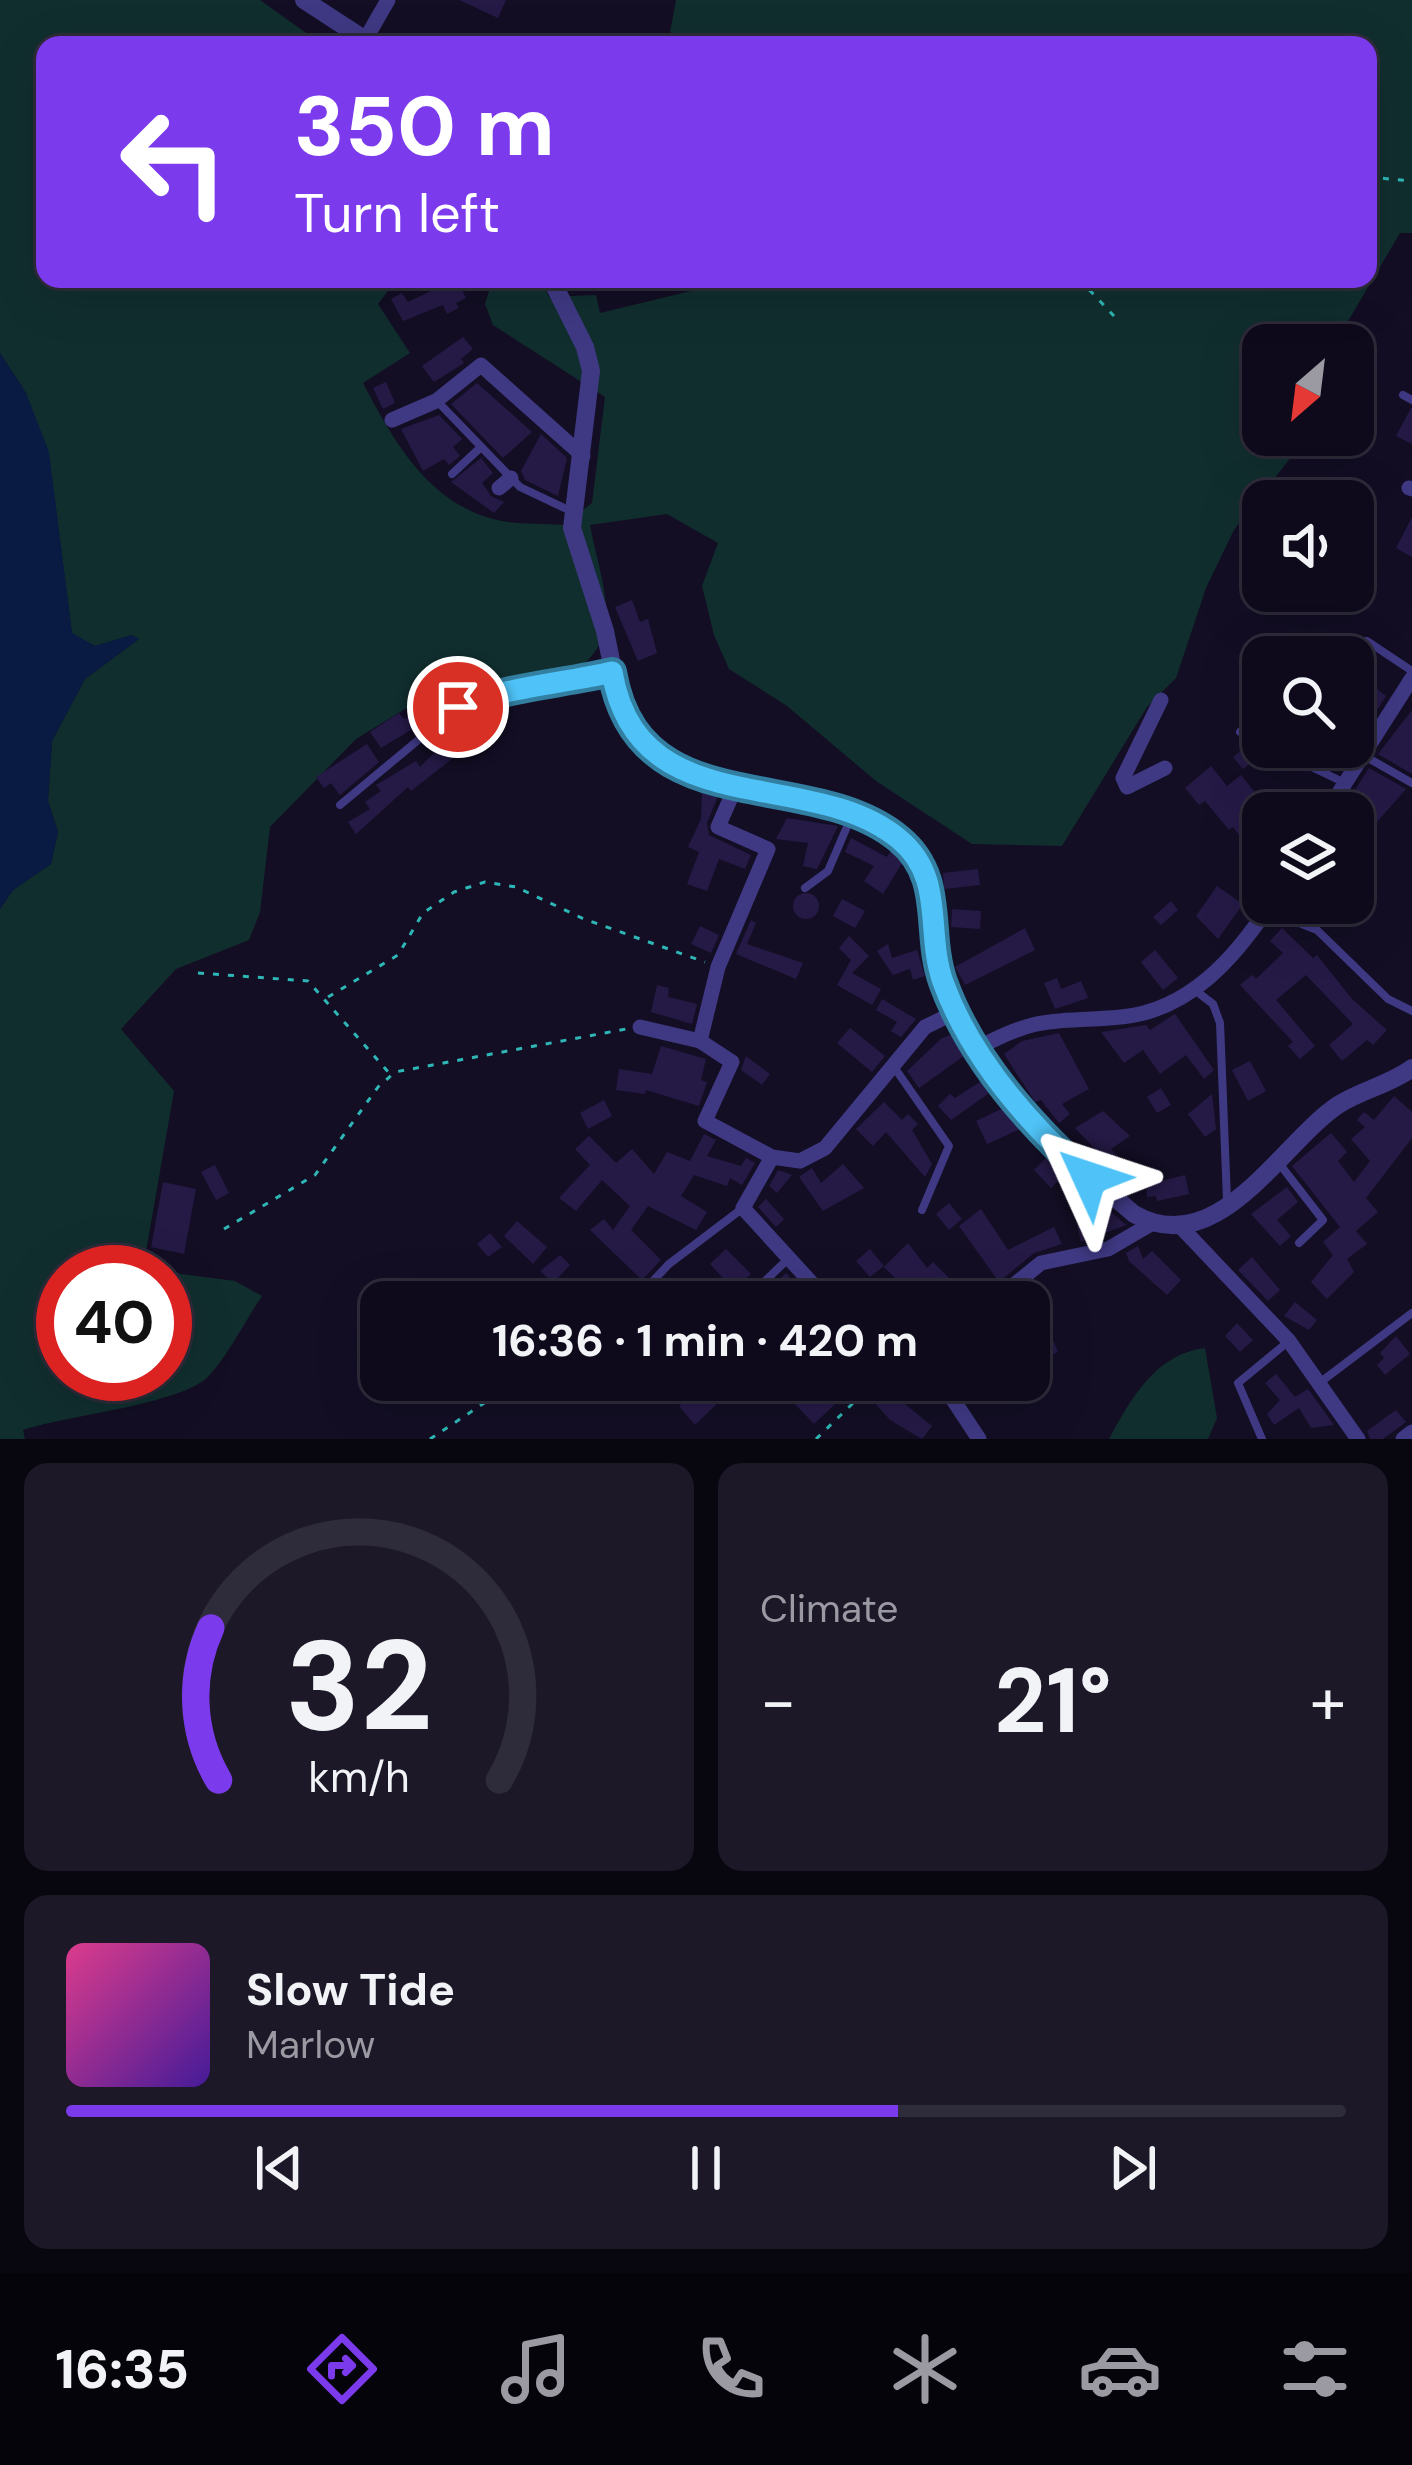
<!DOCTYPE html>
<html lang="en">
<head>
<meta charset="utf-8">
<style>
  body { margin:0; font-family:"DM Sans",sans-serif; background:#1c1828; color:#f1f3f6; height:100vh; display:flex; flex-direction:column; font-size:45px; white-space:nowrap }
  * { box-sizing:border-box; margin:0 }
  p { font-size:39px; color:#9b9aa3 }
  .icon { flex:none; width:66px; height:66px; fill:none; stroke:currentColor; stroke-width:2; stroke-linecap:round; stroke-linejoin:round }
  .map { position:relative; height:1439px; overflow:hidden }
  .drawer { display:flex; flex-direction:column; gap:24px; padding:24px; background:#08060f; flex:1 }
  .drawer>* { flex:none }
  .banner { position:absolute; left:36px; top:36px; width:1341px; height:252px; border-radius:24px; box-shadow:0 12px 48px #0002,0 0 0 3px #2e2b3a; background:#7c3aed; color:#fff; overflow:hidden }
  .needle { width:78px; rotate:208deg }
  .fabs { position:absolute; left:1242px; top:324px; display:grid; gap:24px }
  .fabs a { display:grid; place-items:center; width:132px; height:132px; border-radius:24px; background:#0e0a1b; box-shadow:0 12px 48px #0002,0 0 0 3px #2e2b3a; font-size:60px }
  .speed { position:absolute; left:36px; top:1245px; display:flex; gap:24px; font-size:60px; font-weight:700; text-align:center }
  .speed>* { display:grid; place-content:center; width:156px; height:156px; border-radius:50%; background:#0e0a1b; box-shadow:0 12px 48px #0002,0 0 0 3px #2e2b3a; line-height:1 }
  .speed .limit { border:18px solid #d22; background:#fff; color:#111 }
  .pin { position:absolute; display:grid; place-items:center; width:102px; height:102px; color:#fff; margin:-51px; border:6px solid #fff; border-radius:50%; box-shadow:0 3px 12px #0007 }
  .me { position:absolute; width:132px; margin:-66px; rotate:312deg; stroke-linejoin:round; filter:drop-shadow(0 0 9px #0008) }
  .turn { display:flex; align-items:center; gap:42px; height:252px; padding:0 60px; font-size:54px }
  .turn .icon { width:156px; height:156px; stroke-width:2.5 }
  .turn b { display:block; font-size:84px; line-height:102px }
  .big { font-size:90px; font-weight:700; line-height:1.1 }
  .drawer .widget { flex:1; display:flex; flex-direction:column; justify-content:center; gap:18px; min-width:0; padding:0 42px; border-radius:24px; background:#1c1828 }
  .drawer .dial { align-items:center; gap:0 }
  .dial svg { height:312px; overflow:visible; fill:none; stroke:#2e2b3a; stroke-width:7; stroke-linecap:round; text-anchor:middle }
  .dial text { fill:#f1f3f6; stroke:none }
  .song { display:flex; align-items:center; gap:36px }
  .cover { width:144px; height:144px; border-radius:18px; background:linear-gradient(135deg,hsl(330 70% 55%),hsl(260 70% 35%)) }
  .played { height:12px; border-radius:6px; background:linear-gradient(90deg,#7c3aed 65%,#2e2b3a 65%) }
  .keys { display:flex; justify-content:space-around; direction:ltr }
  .heat { display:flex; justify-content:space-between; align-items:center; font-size:66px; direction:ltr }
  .drawer .tiles { flex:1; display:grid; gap:24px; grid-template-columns:1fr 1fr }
  .widget:last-child { grid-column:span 2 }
  .trip { position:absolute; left:360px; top:1281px; width:690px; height:120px; border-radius:24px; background:#0e0a1b; box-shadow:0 12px 48px #0002,0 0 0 3px #2e2b3a; font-weight:700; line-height:120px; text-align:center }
  .tabs { display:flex; height:192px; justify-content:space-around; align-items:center; background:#06040b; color:#9b9aa3 }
  .tabs .icon { width:84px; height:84px }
  .tabs .on { color:#7c3aed }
  .tabs b { font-size:54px; color:#f1f3f6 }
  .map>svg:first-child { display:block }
  .green { fill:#112e2e; fill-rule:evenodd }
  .water { fill:#091b42 }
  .building { fill:#251a46 }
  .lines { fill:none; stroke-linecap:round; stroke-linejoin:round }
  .path { stroke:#2eb7b6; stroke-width:3; stroke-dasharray:6 9; stroke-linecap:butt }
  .service { stroke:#3f3984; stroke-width:8 }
  .minor { stroke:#3f3984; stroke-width:15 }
  .tertiary { stroke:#3f3984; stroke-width:18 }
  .route-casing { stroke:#337fa1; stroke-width:30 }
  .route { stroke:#4fc3f7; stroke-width:21 }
</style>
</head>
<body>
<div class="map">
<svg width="1412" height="1439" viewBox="0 0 1412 1439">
  <rect width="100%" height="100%" fill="#130e24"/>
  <g class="green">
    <path d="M0,0H260L323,45H45V279H397L378,304L410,353L363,383C393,440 428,504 497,520C518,525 542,523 564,525L592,503L605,397L493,325L485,304L493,279H541L549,297L596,295L600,313L691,291L692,279H1368V45H694L670,32L676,0H1412V233H1400L1334,345H1263V435H1303L1299,447L1234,530L1206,588L1176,678L1147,707L1062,846L972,844L876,781L787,706L729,669L714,635L702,586L718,543L667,514L590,525C599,576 627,636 577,669L405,709L356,739L270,827L260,912L249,940L176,969L121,1029L174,1091L143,1269L235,1281L262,1296C248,1316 221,1368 203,1381C166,1406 70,1415 23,1430L25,1439H0V909L13,890L51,864L58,832L48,801L52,741L85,679L139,639L132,635L95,646L72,634L55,501L26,393L0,353ZM63,1272H165V1374H63Z"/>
    <path d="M1205,1348L1217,1418L1208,1439H1109C1131,1398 1156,1354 1205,1348Z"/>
  </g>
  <polygon class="water" points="0,353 26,393 49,452 72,633 95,646 132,635 139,639 85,679 52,741 48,801 58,832 51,864 13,890 0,909"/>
  <g class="building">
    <polygon points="459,0 506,0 498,18"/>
    <polygon points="433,279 484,279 462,290 466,298 456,303 459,308 447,314 443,305 403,321 391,299 402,293 408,302 437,288"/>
    <polygon points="463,337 473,349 461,359 464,363 434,382 422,366"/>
    <polygon points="386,382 395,403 383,409 373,388"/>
    <polygon points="477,383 532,432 503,458 451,404"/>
    <polygon points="1411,408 1412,408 1412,444 1396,436"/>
    <polygon points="439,415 462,439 453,447 460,456 449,465 444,459 423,471 401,429"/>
    <polygon points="541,434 567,458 558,496 525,480 521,471"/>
    <polygon points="481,458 493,473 482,483 491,496 504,502 494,513 451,482"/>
    <polygon points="1412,517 1412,557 1396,548"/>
    <polygon points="632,600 640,622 648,619 657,653 638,661 615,607"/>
    <polygon points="1308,637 1340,657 1310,657 1299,650"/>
    <polygon points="1353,670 1386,696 1340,768 1296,747 1353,747"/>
    <polygon points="430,703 434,716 381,748 370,732 399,713 404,719"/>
    <polygon points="1412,710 1412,774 1378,754"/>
    <polygon points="451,736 462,751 411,791 408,787 356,834 348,822 370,809 365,802 381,791 376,785 416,761 420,767"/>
    <polygon points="367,744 379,762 340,795 331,783 324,788 316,777"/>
    <polygon points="1248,745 1263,752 1243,769 1233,757"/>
    <polygon points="1211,766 1227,786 1241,775 1257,795 1248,802 1263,823 1263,844 1252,852 1233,827 1229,830 1205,801 1199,805 1185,788"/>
    <polygon points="1369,768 1406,789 1369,831 1360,826 1353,836 1353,813 1340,813"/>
    <polygon points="702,790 718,796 707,823 709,835 751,855 745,869 719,859 707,891 687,884 699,852 688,847 701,819"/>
    <polygon points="787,818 838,826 817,869 803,866 808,843 776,839"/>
    <polygon points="851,838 887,857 891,851 902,863 883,894 864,881 874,866 845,852"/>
    <polygon points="978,869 980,885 944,889 943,873"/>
    <polygon points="1217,886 1243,904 1218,939 1196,916"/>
    <circle cx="806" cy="906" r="13"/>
    <polygon points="842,899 865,911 855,928 833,916"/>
    <polygon points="1171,901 1178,910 1161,925 1153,917"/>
    <polygon points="952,909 981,911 980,929 951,927"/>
    <polygon points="751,920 756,923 747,944 803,963 796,979 736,954"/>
    <polygon points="700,926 719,935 711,953 691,944"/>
    <polygon points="1025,928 1035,950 965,985 955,967"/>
    <polygon points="1282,928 1313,958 1317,955 1352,999 1387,1030 1373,1045 1367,1040 1342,1061 1329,1045 1353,1024 1306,975 1276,1000 1315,1046 1300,1059 1288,1046 1293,1042 1240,985 1252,975 1256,979 1283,953 1270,941"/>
    <polygon points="849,936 869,956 852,973 881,989 872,1005 837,985 851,960 839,948"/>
    <polygon points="888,944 892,958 917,950 925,976 913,980 910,969 893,975 877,951"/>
    <polygon points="1155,950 1178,978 1163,990 1141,962"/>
    <polygon points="1057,978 1061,989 1081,981 1088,998 1055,1009 1044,983"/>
    <polygon points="657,985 669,988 668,997 697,1004 692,1024 651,1012"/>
    <polygon points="882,999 916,1019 901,1037 891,1031 897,1022 876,1010"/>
    <polygon points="1175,1014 1214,1070 1204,1079 1186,1055 1160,1074 1143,1050 1124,1063 1101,1032 1146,1025 1150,1030"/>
    <polygon points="850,1028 885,1056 872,1072 837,1043"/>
    <polygon points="956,1033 968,1053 919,1088 907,1071 942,1038"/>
    <polygon points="1059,1033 1089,1089 1062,1104 1070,1114 1059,1123 1041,1100 1035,1102 1004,1054 1022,1041"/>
    <polygon points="661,1046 706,1059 701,1080 707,1082 699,1106 646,1090 645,1094 616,1090 619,1069 652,1074"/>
    <polygon points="746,1056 770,1074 762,1085 741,1070"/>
    <polygon points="1250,1061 1266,1091 1248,1101 1232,1070"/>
    <polygon points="983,1080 992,1091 951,1120 938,1106 950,1094 955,1098"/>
    <polygon points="1161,1088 1171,1105 1157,1113 1147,1097"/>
    <polygon points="1212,1094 1216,1129 1205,1137 1188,1114"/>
    <polygon points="1394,1096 1412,1112 1412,1138 1366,1198 1378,1212 1356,1231 1367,1244 1347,1259 1354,1272 1327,1299 1311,1282 1333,1255 1323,1242 1340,1227 1292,1166 1331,1133 1347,1152 1338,1161 1354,1182 1370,1161 1351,1139 1365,1127 1357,1120 1364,1112 1374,1120"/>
    <polygon points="604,1100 612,1116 588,1129 580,1113"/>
    <polygon points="884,1102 902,1120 908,1114 918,1124 912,1130 932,1164 925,1177 886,1132 873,1146 856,1129"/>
    <polygon points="1005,1107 1020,1129 987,1144 976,1121"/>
    <polygon points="1103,1111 1130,1136 1111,1149 1136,1176 1128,1184 1075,1128"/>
    <polygon points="704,1134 716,1140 707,1156 741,1166 746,1158 755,1163 742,1185 730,1178 727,1186 694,1175 681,1196 707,1212 696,1230 648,1206 631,1230 661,1260 642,1280 590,1230 604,1219 613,1230 630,1206 602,1180 576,1211 559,1198 590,1165 575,1149 589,1136 616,1163 632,1149 654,1174 667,1152 690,1161"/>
    <polygon points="1047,1157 1065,1174 1051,1188 1034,1170"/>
    <polygon points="843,1164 864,1188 823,1211 799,1177 812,1168 821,1183"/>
    <polygon points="215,1165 229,1193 216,1200 201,1172"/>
    <polygon points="778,1170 792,1175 777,1193 769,1186"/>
    <polygon points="1185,1175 1189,1194 1157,1201 1156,1196 1147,1197 1146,1185"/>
    <polygon points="163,1182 196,1189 184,1254 151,1247"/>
    <polygon points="1287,1187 1298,1202 1277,1220 1291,1236 1280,1246 1251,1214"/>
    <polygon points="766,1199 784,1219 776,1227 758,1207"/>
    <polygon points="1096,1199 1126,1225 1081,1242 1077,1226 1099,1220 1088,1204"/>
    <polygon points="949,1203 962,1219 949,1230 936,1214"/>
    <polygon points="981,1209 1008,1250 1054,1227 1062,1244 1034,1253 999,1282 959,1226"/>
    <polygon points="517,1221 547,1247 533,1264 504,1236"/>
    <polygon points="490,1233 502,1247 488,1257 477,1244"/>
    <polygon points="908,1243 927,1268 933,1262 962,1291 971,1283 983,1295 981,1302 902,1302 911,1294 884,1267"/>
    <polygon points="1138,1246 1143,1259 1152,1251 1181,1280 1167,1295 1129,1261 1126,1253"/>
    <polygon points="726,1249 751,1274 734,1290 710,1264"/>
    <polygon points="870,1249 884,1266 870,1277 856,1261"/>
    <polygon points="560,1255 570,1265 553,1283 540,1271"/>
    <polygon points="1252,1257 1280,1290 1268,1301 1238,1270"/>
    <polygon points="786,1273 813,1302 755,1302"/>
    <polygon points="687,1278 710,1302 662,1302"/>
    <polygon points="1295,1302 1317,1320 1309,1330 1284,1316"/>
    <polygon points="1040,1308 1058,1352 1037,1362 1051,1385 1026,1400 1014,1380 1029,1380 1029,1336 1040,1326 1036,1328 1029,1313"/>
    <polygon points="1237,1323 1253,1340 1240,1352 1225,1336"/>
    <polygon points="1396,1336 1410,1354 1385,1375 1377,1365 1384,1358 1380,1353"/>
    <polygon points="1276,1374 1295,1397 1308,1389 1334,1425 1311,1428 1299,1408 1274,1425 1267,1414 1280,1400 1265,1383"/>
    <polygon points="709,1380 722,1380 732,1389 695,1425 679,1406"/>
    <polygon points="815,1380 842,1380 851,1389 814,1424 792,1401"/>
    <polygon points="884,1387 932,1426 922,1439 890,1420 873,1401"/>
    <polygon points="1396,1410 1406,1422 1383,1439 1370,1439 1367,1431"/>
  </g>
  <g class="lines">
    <g class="path">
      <polyline points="1368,177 1412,181"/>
      <polyline points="1079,279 1114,316"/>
      <polyline points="198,973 308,981 390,1074"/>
      <polyline points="328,997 398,955 423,913 454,892 485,882 516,887 584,919 705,962"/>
      <polyline points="224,1229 315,1175 378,1087 395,1072 626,1029"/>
      <polyline points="430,1439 519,1380"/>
      <polyline points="816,1439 877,1380"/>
    </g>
    <g class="service">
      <polyline points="406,286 421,279"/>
      <polyline points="1403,395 1412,400"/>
      <polyline points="438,402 520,487 573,512"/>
      <polyline points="452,474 481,447"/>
      <polyline points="1347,652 1355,641 1367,641 1412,671"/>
      <polyline points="1240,732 1263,743"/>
      <polyline points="1270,747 1343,782"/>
      <polyline points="1361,754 1412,783"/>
      <polyline points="340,805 458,707 498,690 528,692 611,672"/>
      <polyline points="805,888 828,871 852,815"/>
      <polyline points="1269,911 1317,930 1388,999 1412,1011"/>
      <polyline points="1196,991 1213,1004 1220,1023 1227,1200"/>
      <polyline points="894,1067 949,1146 922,1210"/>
      <polyline points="1278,1162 1323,1220 1299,1243"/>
      <polyline points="633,1302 669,1264 743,1208"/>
      <polyline points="743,1302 787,1260"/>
      <polyline points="1322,1381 1412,1313"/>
      <polyline points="677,1397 695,1380"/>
      <polyline points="1262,1439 1238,1383 1289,1341"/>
    </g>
    <g class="minor">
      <polyline points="365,40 388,0"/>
      <polyline points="392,420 436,401 481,365 583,456"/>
      <polyline points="499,488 511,478"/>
      <polyline points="1409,488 1412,489"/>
      <polyline points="1161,700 1123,778 1127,787 1165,768"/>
      <polyline points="735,788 718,827 768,849 718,967 700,1041 732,1062 705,1121 772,1157 800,1161 825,1148 925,1027 958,1011"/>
      <polyline points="1326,813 1412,678"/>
      <polyline points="640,1027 700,1041"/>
      <path d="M980,1047C1040,1014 1057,1023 1121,1017C1189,1011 1236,957 1271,903"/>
      <polyline points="772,1157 743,1208 829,1302"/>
      <polyline points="1179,1225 1289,1341 1358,1439"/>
      <polyline points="993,1302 1041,1263 1108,1249 1151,1224"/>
      <polyline points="940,1380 979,1439"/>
      <polyline points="1403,1439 1412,1432"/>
    </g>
    <g class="tertiary">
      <polyline points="304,0 373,45"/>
      <path d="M551,279L585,347L591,371L572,528L605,631L623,719L655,753L680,767L735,788L856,814L904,843L928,874L942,979L980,1047L1041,1135L1134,1214C1218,1262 1280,1144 1338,1105C1361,1090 1389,1085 1412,1068"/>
    </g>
  </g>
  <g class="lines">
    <g class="route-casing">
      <path id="route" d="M458,707C506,687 560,684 612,672C638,826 810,765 899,839C946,878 925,931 943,982C970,1057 1031,1126 1089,1178"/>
    </g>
    <use href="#route" class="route"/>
  </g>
</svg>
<div class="fabs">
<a><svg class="needle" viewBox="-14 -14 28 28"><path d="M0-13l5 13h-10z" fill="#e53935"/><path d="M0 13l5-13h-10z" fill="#9b9aa3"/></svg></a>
<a><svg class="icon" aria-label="sound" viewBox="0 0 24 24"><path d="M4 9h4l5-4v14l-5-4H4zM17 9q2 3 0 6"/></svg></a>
<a><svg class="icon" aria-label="search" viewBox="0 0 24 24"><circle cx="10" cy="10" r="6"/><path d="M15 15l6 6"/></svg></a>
<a><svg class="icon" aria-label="layers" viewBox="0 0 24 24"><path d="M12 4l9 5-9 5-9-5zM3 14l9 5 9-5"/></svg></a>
</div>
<div class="speed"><div class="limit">40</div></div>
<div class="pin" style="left:458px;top:707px;background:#d93025"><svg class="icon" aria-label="arrive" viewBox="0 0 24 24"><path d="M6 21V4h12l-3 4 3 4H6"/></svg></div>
<svg class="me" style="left:1089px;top:1178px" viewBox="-20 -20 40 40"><path d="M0-17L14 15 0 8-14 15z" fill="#4fc3f7" stroke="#fff" stroke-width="4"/></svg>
<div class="trip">16:36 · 1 min · 420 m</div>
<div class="banner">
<div class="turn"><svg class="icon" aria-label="left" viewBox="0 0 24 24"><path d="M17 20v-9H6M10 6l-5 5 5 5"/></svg><div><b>350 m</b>Turn left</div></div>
</div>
</div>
<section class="drawer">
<div class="tiles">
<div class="widget dial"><svg viewBox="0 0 100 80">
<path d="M14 69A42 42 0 1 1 86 69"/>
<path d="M14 69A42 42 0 0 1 12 30" stroke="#7c3aed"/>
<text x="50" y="56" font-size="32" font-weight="700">32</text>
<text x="50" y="72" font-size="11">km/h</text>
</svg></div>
<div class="widget"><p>Climate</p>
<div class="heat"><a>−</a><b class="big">21°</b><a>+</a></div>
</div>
<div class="widget">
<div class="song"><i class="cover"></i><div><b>Slow Tide</b><p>Marlow</p></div></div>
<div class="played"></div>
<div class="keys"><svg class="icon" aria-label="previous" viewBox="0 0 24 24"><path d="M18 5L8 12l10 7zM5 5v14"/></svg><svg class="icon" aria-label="pause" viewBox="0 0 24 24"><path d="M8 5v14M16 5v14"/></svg><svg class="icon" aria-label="next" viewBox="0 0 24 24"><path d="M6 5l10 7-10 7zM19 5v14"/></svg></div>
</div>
</div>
</section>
<nav class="tabs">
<b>16:35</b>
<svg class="icon on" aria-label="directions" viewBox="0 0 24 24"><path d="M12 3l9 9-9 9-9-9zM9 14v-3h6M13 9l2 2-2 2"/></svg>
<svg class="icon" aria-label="music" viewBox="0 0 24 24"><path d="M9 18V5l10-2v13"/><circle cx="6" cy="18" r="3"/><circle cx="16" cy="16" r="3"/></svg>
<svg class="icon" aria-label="phone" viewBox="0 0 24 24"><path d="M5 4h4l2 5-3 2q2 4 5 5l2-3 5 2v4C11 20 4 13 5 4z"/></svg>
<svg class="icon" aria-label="climate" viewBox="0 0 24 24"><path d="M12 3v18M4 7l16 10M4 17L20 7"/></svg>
<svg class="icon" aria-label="car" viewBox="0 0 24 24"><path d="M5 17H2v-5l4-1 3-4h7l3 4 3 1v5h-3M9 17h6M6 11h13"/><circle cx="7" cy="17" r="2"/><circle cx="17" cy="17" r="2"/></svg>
<svg class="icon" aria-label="filters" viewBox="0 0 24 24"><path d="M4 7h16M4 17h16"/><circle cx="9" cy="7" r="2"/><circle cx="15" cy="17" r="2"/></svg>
</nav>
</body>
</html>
